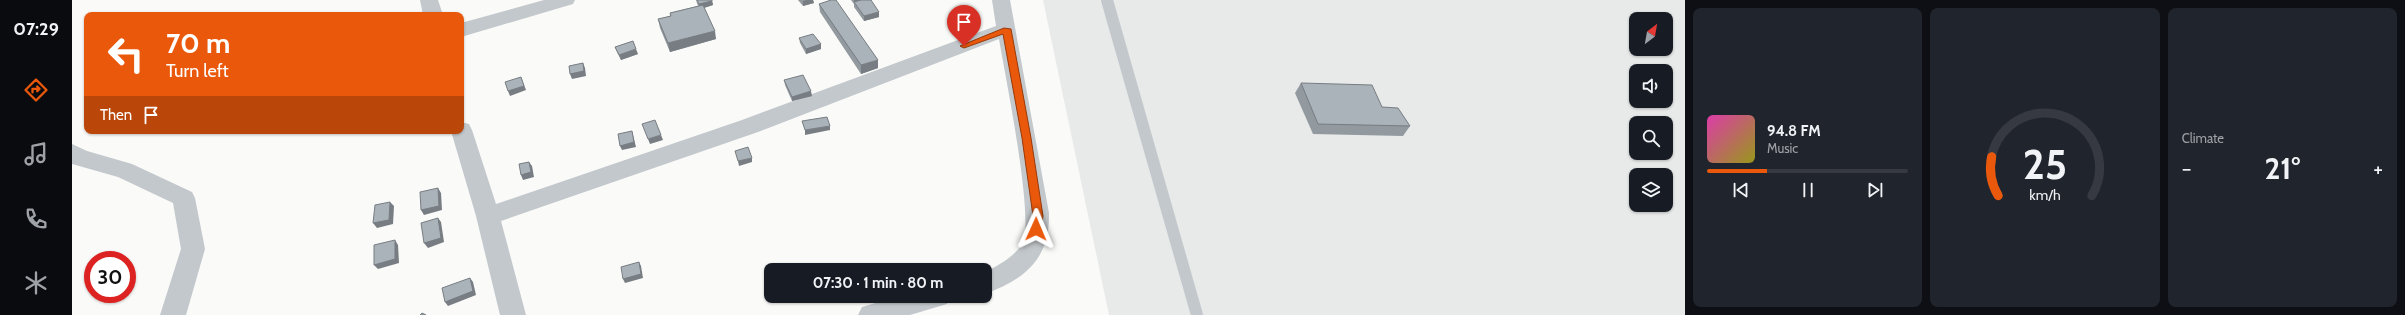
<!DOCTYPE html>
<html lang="en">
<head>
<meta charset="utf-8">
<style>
  body { margin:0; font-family:Cabin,sans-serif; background:#20242c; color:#f1f3f6; height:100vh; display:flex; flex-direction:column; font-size:15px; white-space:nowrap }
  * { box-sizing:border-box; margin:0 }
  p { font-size:13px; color:#9ea1a6 }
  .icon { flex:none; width:22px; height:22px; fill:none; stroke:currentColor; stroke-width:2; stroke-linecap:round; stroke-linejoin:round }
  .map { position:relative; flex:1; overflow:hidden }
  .drawer { display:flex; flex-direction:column; gap:8px; padding:8px; background:#0d0f14; width:720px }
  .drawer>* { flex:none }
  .top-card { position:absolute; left:12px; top:12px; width:380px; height:122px; border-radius:8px; box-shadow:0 1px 3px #0004; background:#ea580c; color:#fff; overflow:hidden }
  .needle { width:26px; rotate:31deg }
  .controls { position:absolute; left:1557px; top:12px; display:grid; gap:8px }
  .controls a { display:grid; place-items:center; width:44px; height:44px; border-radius:8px; background:#171b24; box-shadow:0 1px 3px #0004; font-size:20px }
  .speed { position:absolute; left:12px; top:251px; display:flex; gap:8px; font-size:20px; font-weight:700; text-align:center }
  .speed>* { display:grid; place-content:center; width:52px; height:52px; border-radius:50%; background:#171b24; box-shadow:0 1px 3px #0004; line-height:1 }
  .speed .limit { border:6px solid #d22; background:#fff; color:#111 }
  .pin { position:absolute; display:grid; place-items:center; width:34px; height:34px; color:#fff; margin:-41px -17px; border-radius:50% 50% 50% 0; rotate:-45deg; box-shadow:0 0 4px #0007 }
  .pin .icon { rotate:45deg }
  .me { position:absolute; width:44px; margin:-22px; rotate:1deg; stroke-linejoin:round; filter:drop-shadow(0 0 3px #0008) }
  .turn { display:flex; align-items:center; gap:14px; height:84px; padding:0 16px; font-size:18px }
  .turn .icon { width:52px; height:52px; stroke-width:2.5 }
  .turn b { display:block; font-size:28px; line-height:34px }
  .then { display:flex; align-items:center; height:38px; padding:0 16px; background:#0003; gap:8px; font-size:15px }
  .big { font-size:30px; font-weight:700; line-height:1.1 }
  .drawer .card { flex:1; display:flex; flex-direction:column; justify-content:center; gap:6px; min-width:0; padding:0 14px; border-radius:8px; background:#20242c }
  .drawer .dial { align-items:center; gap:0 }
  .dial svg { height:104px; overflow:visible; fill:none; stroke:#363941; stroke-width:7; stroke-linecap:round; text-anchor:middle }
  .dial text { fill:#f1f3f6; stroke:none }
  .song { display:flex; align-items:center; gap:12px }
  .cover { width:48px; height:48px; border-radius:6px; background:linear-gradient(135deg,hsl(320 70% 55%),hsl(60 70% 35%)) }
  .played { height:4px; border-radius:2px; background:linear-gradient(90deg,#ea580c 30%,#363941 30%) }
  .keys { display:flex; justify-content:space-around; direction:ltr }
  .heat { display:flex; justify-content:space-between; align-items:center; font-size:22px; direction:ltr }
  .drawer .tiles { flex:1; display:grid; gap:8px; grid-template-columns:repeat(3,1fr) }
  .trip { position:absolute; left:692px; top:263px; width:228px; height:40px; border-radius:8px; background:#171b24; box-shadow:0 1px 3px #0004; font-weight:700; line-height:40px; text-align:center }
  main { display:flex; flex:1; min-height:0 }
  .tab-bar { display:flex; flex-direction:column; width:72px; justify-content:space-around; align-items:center; background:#090b0e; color:#9ea1a6 }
  .tab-bar .icon { width:28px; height:28px }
  .tab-bar .on { color:#ea580c }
  .tab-bar b { font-size:18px; color:#f1f3f6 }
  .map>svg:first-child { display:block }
  .built { fill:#e8e9e9; fill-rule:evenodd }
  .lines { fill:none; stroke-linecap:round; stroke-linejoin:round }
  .lane { stroke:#c3c8cc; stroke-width:12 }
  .street { fill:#c3c8cc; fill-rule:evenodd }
  .wall { fill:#929a9f }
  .shaded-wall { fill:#777d82 }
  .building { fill:#aab3b9; stroke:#777d82 }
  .route { fill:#ea580c; stroke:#983908 }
</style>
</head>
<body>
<main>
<nav class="tab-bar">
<b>07:29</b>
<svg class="icon on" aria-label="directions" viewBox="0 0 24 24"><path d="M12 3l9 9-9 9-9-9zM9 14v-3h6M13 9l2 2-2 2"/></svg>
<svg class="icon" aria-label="music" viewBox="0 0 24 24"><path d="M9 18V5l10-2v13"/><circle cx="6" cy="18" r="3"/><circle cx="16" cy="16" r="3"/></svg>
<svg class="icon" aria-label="phone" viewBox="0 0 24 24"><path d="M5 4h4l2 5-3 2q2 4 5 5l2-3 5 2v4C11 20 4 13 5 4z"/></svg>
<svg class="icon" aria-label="climate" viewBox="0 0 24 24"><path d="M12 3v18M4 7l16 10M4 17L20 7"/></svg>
</nav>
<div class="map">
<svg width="1613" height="315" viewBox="0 0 1613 315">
  <rect width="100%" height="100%" fill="#fafaf8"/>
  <path class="built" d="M971,0H1613V315H1037ZM1564,19H1594V49H1564ZM1564,71H1594V101H1564ZM1564,123H1594V153H1564ZM1564,175H1594V205H1564Z"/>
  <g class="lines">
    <polyline class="lane" points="1035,0 1125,315"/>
    <g class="street">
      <polygon points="348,0 366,0 371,15 351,15"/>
      <polygon points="472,0 503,0 501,4 389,37 389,23"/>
      <path d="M920,0H938L977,213C978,258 954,279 913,294V272C926,266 945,255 951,242C962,215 933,75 927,39L686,132L429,221L454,315H428L404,216L379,131H389V122L397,124L400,130L424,204L670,120L924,26Z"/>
      <polygon points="0,144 15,151 60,164 120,192 123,198 133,249 114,315 88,315 109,249 101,203 46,177 0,164"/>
      <polygon points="827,296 878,296 875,304 838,315 786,315 790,307"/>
    </g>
  </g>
  <g class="wall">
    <polygon points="624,0 640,0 641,5 632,8 644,39 598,52 588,28 586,19 598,16 598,13 626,6"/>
    <polygon points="726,0 741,0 742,3 731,6"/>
    <polygon points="779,0 799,0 807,17 792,21 782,7 782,4"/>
    <polygon points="747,4 806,68 789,74 748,12"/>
    <polygon points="727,38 749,44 749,49 734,54 728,43"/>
    <polygon points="543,47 566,54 549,60 545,52"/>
    <polygon points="712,80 740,96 720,101 713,85"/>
    <polygon points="1229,83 1310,107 1338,126 1331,136 1241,134 1223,93"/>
  </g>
  <g class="shaded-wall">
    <polygon points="735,0 741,0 742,3 731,6 731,1"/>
    <polygon points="782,0 794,0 782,2 782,4"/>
    <polygon points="640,1 641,5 628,9 627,4"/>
    <polygon points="807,12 807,17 792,21 792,16"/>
    <polygon points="643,31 644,39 598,52 596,43"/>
    <polygon points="749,44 749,49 734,54 734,49"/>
    <polygon points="564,49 566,54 549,60 547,55"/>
    <polygon points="806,60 806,68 789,74 789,65"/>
    <polygon points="511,63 513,68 514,76 500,79 498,74"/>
    <polygon points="449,77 454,90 438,96 436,91"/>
    <polygon points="739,91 740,96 720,101 720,97"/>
    <polygon points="758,126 758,130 733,135 733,130"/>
    <polygon points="81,131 92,131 82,133"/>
    <polygon points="560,131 564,147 550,150 548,146"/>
    <polygon points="589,135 591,140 578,144 576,139"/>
    <polygon points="680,158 680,162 667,166 666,161"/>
    <polygon points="457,162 460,166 462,177 451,180 449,175"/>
    <polygon points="366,188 369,193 370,210 352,215 349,210"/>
    <polygon points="318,202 322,206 321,224 305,228 301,223"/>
    <polygon points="366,218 369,222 372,242 356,248 352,243"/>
    <polygon points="323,240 326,245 327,263 306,269 302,265"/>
    <polygon points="567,262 569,266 571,278 553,283 551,279"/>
    <polygon points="398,278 401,282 404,295 376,306 373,302"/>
  </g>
  <g class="building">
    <polygon points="625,0 640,0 640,1 627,4"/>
    <polygon points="759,0 764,0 806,60 789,65 747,4"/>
    <polygon points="789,0 799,0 807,12 792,16 782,2"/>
    <polygon points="631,5 643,31 596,43 586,19 599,16 598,13"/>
    <polygon points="741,34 749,44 734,49 727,38"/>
    <polygon points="561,41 564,49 547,55 543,47"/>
    <polygon points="511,63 512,71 498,74 497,66"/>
    <polygon points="731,75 739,91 720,97 712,80"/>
    <polygon points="449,77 452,86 436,91 433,82"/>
    <polygon points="1229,83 1300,85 1310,107 1326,108 1338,126 1246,124"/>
    <polygon points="755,117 758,126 733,130 730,121"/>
    <polygon points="583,120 589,135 576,139 570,124"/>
    <polygon points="560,131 562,142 548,146 546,134"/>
    <polygon points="676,147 680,158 666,161 663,151"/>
    <polygon points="457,162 459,172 449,175 447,164"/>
    <polygon points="366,188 367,206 349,210 348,192"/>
    <polygon points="318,202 317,220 301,223 303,205"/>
    <polygon points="366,218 369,238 352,243 349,223"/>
    <polygon points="323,240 323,259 302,265 302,245"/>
    <polygon points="567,262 569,274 551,279 549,267"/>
    <polygon points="398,278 401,291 373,302 370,288"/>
    <polygon points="350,313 354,315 348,315"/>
  </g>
  <polygon class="route" points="932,28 939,29 959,138 971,216 969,229 964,233 960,229 961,216 950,138 931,34 892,48 888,46"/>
</svg>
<div class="controls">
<a><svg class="needle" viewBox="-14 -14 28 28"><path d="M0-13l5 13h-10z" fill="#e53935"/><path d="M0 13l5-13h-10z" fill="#9ea1a6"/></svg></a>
<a><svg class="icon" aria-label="sound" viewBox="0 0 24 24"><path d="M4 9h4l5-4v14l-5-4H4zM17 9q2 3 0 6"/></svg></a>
<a><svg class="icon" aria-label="search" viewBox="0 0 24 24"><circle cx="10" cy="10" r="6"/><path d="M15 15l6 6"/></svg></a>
<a><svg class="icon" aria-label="layers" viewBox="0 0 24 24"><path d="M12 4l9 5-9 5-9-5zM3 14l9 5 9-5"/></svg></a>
</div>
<div class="speed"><div class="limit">30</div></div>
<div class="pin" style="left:892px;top:46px;background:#d93025"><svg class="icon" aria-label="arrive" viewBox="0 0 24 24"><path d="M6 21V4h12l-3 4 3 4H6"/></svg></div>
<svg class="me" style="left:964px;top:229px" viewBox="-20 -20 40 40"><path d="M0-17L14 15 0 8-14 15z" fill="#ea580c" stroke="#fff" stroke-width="4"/></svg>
<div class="trip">07:30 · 1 min · 80 m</div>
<div class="top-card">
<div class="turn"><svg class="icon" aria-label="left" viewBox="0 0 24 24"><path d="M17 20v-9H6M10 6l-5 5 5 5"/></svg><div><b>70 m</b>Turn left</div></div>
<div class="then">Then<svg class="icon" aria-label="arrive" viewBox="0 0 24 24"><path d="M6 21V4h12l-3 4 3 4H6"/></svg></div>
</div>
</div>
<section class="drawer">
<div class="tiles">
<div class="card">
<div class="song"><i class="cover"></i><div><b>94.8 FM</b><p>Music</p></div></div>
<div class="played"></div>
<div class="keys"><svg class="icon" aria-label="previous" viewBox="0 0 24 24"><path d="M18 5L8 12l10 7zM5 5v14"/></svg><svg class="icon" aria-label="pause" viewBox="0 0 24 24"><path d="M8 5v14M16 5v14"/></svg><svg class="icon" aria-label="next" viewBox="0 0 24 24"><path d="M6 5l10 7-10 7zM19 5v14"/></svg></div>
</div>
<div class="card dial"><svg viewBox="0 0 100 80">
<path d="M14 69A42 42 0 1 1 86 69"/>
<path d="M14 69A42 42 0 0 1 9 39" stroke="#ea580c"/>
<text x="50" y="56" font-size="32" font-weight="700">25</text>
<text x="50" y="72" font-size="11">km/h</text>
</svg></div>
<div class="card"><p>Climate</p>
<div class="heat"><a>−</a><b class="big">21°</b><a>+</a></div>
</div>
</div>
</section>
</main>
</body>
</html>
